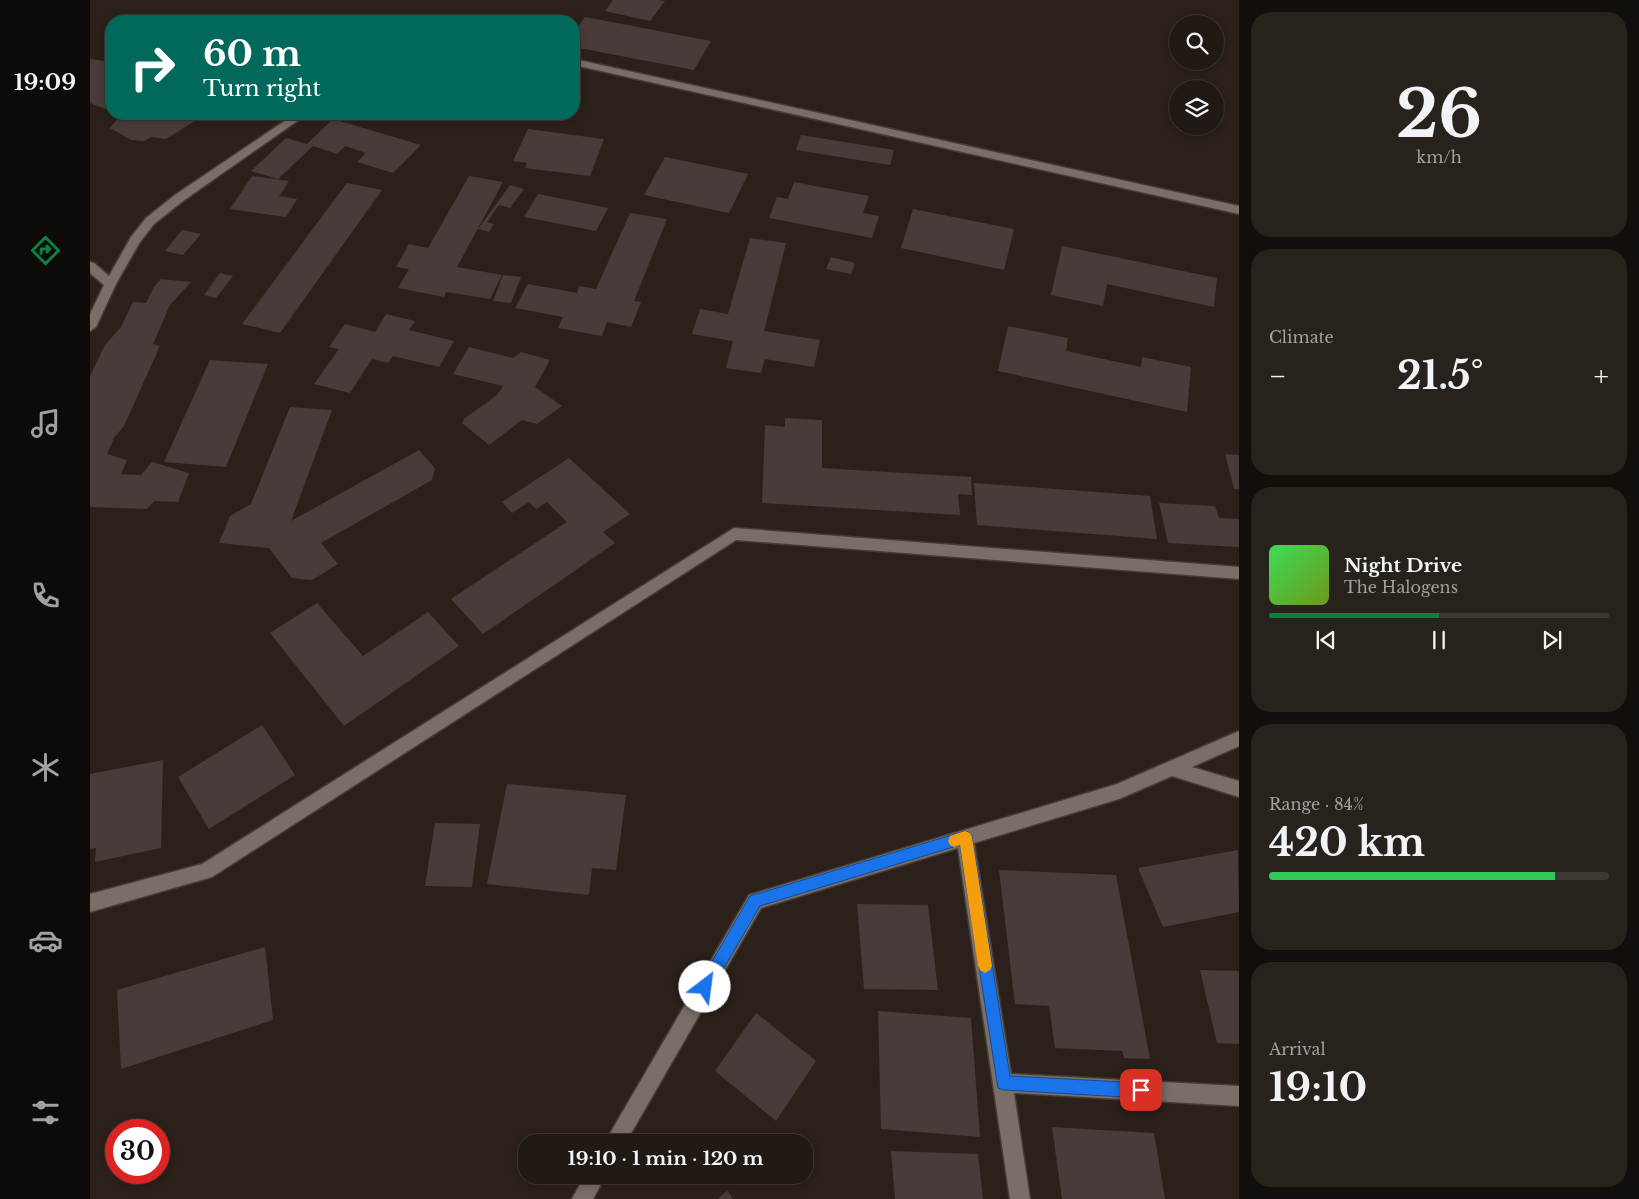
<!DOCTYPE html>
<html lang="en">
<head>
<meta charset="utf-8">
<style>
  body { margin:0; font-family:"Libre Baskerville",serif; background:#28221d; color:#f1f3f6; height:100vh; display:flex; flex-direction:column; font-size:19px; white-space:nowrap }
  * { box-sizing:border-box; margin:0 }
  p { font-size:16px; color:#a2a0a0 }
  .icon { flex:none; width:28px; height:28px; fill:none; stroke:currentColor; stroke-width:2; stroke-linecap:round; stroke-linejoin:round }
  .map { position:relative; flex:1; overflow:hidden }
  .drawer { display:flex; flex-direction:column; gap:12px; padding:12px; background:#120e0b; width:400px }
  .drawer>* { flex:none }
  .hud { position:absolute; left:15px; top:15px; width:475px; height:105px; border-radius:20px; box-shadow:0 2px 8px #0003,0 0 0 1px #3d3834; background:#00695c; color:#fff; overflow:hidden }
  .controls { position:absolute; left:1079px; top:15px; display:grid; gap:10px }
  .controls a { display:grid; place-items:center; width:55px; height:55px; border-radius:50%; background:#201914; box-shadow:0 2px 8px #0003,0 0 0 1px #3d3834; font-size:25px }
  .speed { position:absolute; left:15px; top:1119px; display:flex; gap:10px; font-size:25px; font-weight:700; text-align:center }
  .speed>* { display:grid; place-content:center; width:65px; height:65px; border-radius:50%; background:#201914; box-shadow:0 2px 8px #0003,0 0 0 1px #3d3834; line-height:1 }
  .speed .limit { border:8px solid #d22; background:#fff; color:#111 }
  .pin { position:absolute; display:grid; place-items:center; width:42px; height:42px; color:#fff; margin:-21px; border-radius:10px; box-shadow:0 2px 8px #0006 }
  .me { position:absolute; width:55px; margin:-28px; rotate:30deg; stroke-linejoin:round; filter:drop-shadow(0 0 4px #0008) }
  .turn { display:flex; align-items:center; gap:18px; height:105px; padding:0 15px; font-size:22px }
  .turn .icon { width:65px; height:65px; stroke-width:2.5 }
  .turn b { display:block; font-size:35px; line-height:42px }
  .big { font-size:38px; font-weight:700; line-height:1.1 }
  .drawer .card { flex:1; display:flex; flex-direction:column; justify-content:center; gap:8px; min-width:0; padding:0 18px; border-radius:20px; background:#28221d }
  .drawer .dial { align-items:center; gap:0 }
  .dial b { font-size:65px; line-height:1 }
  .song { display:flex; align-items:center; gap:15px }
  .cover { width:60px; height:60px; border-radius:8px; background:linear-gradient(135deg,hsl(130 70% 55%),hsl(80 70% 35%)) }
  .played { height:5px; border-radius:2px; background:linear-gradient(90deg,#0b8043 50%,#3d3834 50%) }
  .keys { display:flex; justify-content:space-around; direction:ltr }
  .heat { display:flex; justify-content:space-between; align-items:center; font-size:28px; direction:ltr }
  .charge { height:8px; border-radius:4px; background:linear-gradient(90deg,#34c759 84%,#3d3834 0) }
  .trip { position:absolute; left:428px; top:1134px; width:295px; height:50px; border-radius:20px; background:#201914; box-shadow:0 2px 8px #0003,0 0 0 1px #3d3834; font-weight:700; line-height:50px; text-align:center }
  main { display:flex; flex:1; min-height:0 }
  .tabs { display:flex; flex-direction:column; width:90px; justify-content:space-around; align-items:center; background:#0d0a08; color:#a2a0a0 }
  .tabs .icon { width:35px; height:35px }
  .tabs .selected { color:#0b8043 }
  .tabs b { font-size:22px; color:#f1f3f6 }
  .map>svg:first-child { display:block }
  .building { fill:#493b39 }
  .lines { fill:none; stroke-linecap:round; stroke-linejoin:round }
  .street-casing { stroke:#453c37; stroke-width:3 }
  .street { fill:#7a6e66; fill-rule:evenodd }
  .route { fill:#1a73e8; stroke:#114b97 }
  .slow { fill:#f59e0b }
</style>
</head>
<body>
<main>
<nav class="tabs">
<b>19:09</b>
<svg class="icon selected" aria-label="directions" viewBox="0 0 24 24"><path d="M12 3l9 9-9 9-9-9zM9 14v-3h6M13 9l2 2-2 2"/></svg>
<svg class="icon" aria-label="music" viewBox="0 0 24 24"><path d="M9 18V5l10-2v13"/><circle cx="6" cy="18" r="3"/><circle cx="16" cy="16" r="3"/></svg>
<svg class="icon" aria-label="phone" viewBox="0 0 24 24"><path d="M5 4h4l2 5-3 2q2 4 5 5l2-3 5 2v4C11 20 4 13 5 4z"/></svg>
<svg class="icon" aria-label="climate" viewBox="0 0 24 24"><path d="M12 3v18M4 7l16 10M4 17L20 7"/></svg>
<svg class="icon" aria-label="car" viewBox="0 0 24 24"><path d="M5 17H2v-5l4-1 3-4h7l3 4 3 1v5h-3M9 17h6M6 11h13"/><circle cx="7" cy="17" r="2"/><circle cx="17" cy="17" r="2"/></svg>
<svg class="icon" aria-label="filters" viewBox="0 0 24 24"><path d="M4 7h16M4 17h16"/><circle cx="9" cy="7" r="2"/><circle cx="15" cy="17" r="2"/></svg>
</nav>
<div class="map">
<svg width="1149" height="1199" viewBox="0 0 1149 1199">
  <rect width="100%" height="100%" fill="#2b211a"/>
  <g class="building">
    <polygon points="523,0 570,0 575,1 560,21 515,11"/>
    <polygon points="495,17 621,41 604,70 484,47 484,32"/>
    <polygon points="0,59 21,62 20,70 21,71 21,111 0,103"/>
    <polygon points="26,114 110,114 113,116 76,139 61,137 54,141 41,140 20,128 30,116"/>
    <polygon points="243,119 331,145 303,173 267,162 276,153 255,146 247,154 223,146 188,179 161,171 196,138 217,144"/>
    <polygon points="438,129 514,139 500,176 435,168 437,163 423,161"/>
    <polygon points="711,135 804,150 800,165 706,150"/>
    <polygon points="575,157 658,174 639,213 554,195"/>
    <polygon points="162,176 199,181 189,196 207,199 196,217 140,209"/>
    <polygon points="379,176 413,182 367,267 412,275 400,299 356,292 354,297 308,288 319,269 306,267 319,244 338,248"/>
    <polygon points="704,182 779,196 773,213 789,216 782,238 679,218 687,197 698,199"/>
    <polygon points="257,183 292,190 190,333 152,324"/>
    <polygon points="420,185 434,189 420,208 409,205 397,222 404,224 399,232 388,229"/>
    <polygon points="448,194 518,208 506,231 434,217"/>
    <polygon points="823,209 924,229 914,270 811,248"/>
    <polygon points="540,213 577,219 544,301 551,302 541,327 517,322 512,336 468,328 473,317 425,308 438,284 487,293 489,286 506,289"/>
    <polygon points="92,230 111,234 93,255 75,251"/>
    <polygon points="660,238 696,243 674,331 730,340 724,367 675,359 671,373 636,368 643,341 602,334 610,309 638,314"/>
    <polygon points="972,246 1127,278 1124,307 1017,284 1013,306 961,295"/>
    <polygon points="741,257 765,263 761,274 736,269"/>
    <polygon points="130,273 143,276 126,298 114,295"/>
    <polygon points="413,275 431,277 421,303 403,301"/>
    <polygon points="71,279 101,282 80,305 63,344 70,346 34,426 24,438 17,454 37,460 31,474 51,475 62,462 99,473 88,502 64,501 57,509 0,507 0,376 15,345 31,327 43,302 56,303 64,287"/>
    <polygon points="296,314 325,321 319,330 364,341 349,367 303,356 298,363 282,359 260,393 224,384 249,349 239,347 255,324 285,332"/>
    <polygon points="918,326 978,338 976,351 1051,367 1052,357 1101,367 1097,412 908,371"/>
    <polygon points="379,347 423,358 431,352 460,360 445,387 472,406 447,424 432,420 399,445 372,423 375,418 407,395 413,386 363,374"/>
    <polygon points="120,360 178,364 136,467 74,462"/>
    <polygon points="200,407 242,410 201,521 329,450 345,468 342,480 231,543 248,564 222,580 202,578 179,548 129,543 140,516 161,504"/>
    <polygon points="695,418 732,420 732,468 881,477 882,495 868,494 870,515 672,503 675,425 695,427"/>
    <polygon points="1135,454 1149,455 1149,489 1144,489"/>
    <polygon points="479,458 540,514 513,532 525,543 393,634 361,599 477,522 457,502 446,509 439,502 422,513 412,502"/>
    <polygon points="884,483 1060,496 1067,539 887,525"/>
    <polygon points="1069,503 1125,506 1129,518 1149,519 1149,547 1078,543"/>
    <polygon points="227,603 273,656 338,612 369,646 254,726 180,633"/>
    <polygon points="172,725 205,775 119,829 88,777"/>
    <polygon points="73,760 71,848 5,862 6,848 0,849 0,774"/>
    <polygon points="417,784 536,795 526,870 502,868 499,895 397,884"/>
    <polygon points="345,823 390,824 382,887 335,886"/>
    <polygon points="1148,850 1149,912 1073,927 1048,868"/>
    <polygon points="909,870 1026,875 1060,1059 1034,1058 1032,1051 965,1048 959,1006 925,1004"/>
    <polygon points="767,904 838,905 848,990 774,989"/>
    <polygon points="175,947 183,1020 31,1069 27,990"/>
    <polygon points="1110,970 1149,971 1149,1044 1127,1043"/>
    <polygon points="788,1011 881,1018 890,1137 791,1129"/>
    <polygon points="666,1013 726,1061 686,1121 625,1071"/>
    <polygon points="962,1127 1064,1133 1075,1199 972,1199"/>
    <polygon points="801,1151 888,1154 893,1199 805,1199"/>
    <polygon points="637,1190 643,1199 628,1199"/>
  </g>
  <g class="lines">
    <g class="street-casing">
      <g id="street">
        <polygon points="484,59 1149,206 1149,214 484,65"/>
        <polygon points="205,114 217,114 93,201 64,224 50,242 26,284 6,327 0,331 0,314 14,285 0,273 0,262 4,263 19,276 41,237 56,218 85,195"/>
        <polygon points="644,528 1149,567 1149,579 646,540 122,877 0,912 0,894 112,864"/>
        <polygon points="1149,731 1149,746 1102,767 1149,781 1149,797 1082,776 1029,799 884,843 921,1074 1149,1086 1149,1106 924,1093 940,1199 920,1199 868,848 671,908 536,1142 515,1142 659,895 1027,784"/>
        <polygon points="495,1175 516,1175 503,1199 482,1199"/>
      </g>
    </g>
    <use href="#street" class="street"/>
  </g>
  <polygon class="route" points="875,831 880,833 882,837 920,1076 1051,1083 1056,1085 1058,1090 1056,1095 1051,1098 914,1090 908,1088 870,845 670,906 620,992 615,994 610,992 608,987 610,982 660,896"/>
  <polygon class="slow" points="875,831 880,833 882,837 902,966 900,970 895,973 890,970 888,966 870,845 864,847 860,845 858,841 860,836"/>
</svg>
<div class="controls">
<a><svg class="icon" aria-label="search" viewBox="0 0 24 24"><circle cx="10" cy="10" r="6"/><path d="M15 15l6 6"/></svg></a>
<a><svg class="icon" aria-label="layers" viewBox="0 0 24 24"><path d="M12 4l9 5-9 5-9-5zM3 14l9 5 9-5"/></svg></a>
</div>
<div class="speed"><div class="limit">30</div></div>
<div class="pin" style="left:1051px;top:1090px;background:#d93025"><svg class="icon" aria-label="arrive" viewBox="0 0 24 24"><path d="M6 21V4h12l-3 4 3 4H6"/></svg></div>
<svg class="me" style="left:615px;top:987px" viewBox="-20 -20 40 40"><circle r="19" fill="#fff"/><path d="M0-13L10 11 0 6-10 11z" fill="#1a73e8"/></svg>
<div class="trip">19:10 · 1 min · 120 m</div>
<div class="hud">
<div class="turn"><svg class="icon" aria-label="right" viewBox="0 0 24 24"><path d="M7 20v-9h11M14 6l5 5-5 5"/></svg><div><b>60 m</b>Turn right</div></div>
</div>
</div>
<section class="drawer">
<div class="card dial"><b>26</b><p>km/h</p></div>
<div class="card"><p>Climate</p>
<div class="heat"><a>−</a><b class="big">21.5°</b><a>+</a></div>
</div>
<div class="card">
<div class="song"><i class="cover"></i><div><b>Night Drive</b><p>The Halogens</p></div></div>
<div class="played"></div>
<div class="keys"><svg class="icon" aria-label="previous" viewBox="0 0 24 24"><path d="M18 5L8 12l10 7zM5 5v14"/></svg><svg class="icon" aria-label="pause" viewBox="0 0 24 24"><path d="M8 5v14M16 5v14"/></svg><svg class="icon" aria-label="next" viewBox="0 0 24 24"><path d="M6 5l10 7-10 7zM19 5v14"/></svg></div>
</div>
<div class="card"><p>Range · 84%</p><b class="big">420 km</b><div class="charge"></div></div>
<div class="card"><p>Arrival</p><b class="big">19:10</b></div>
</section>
</main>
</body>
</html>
